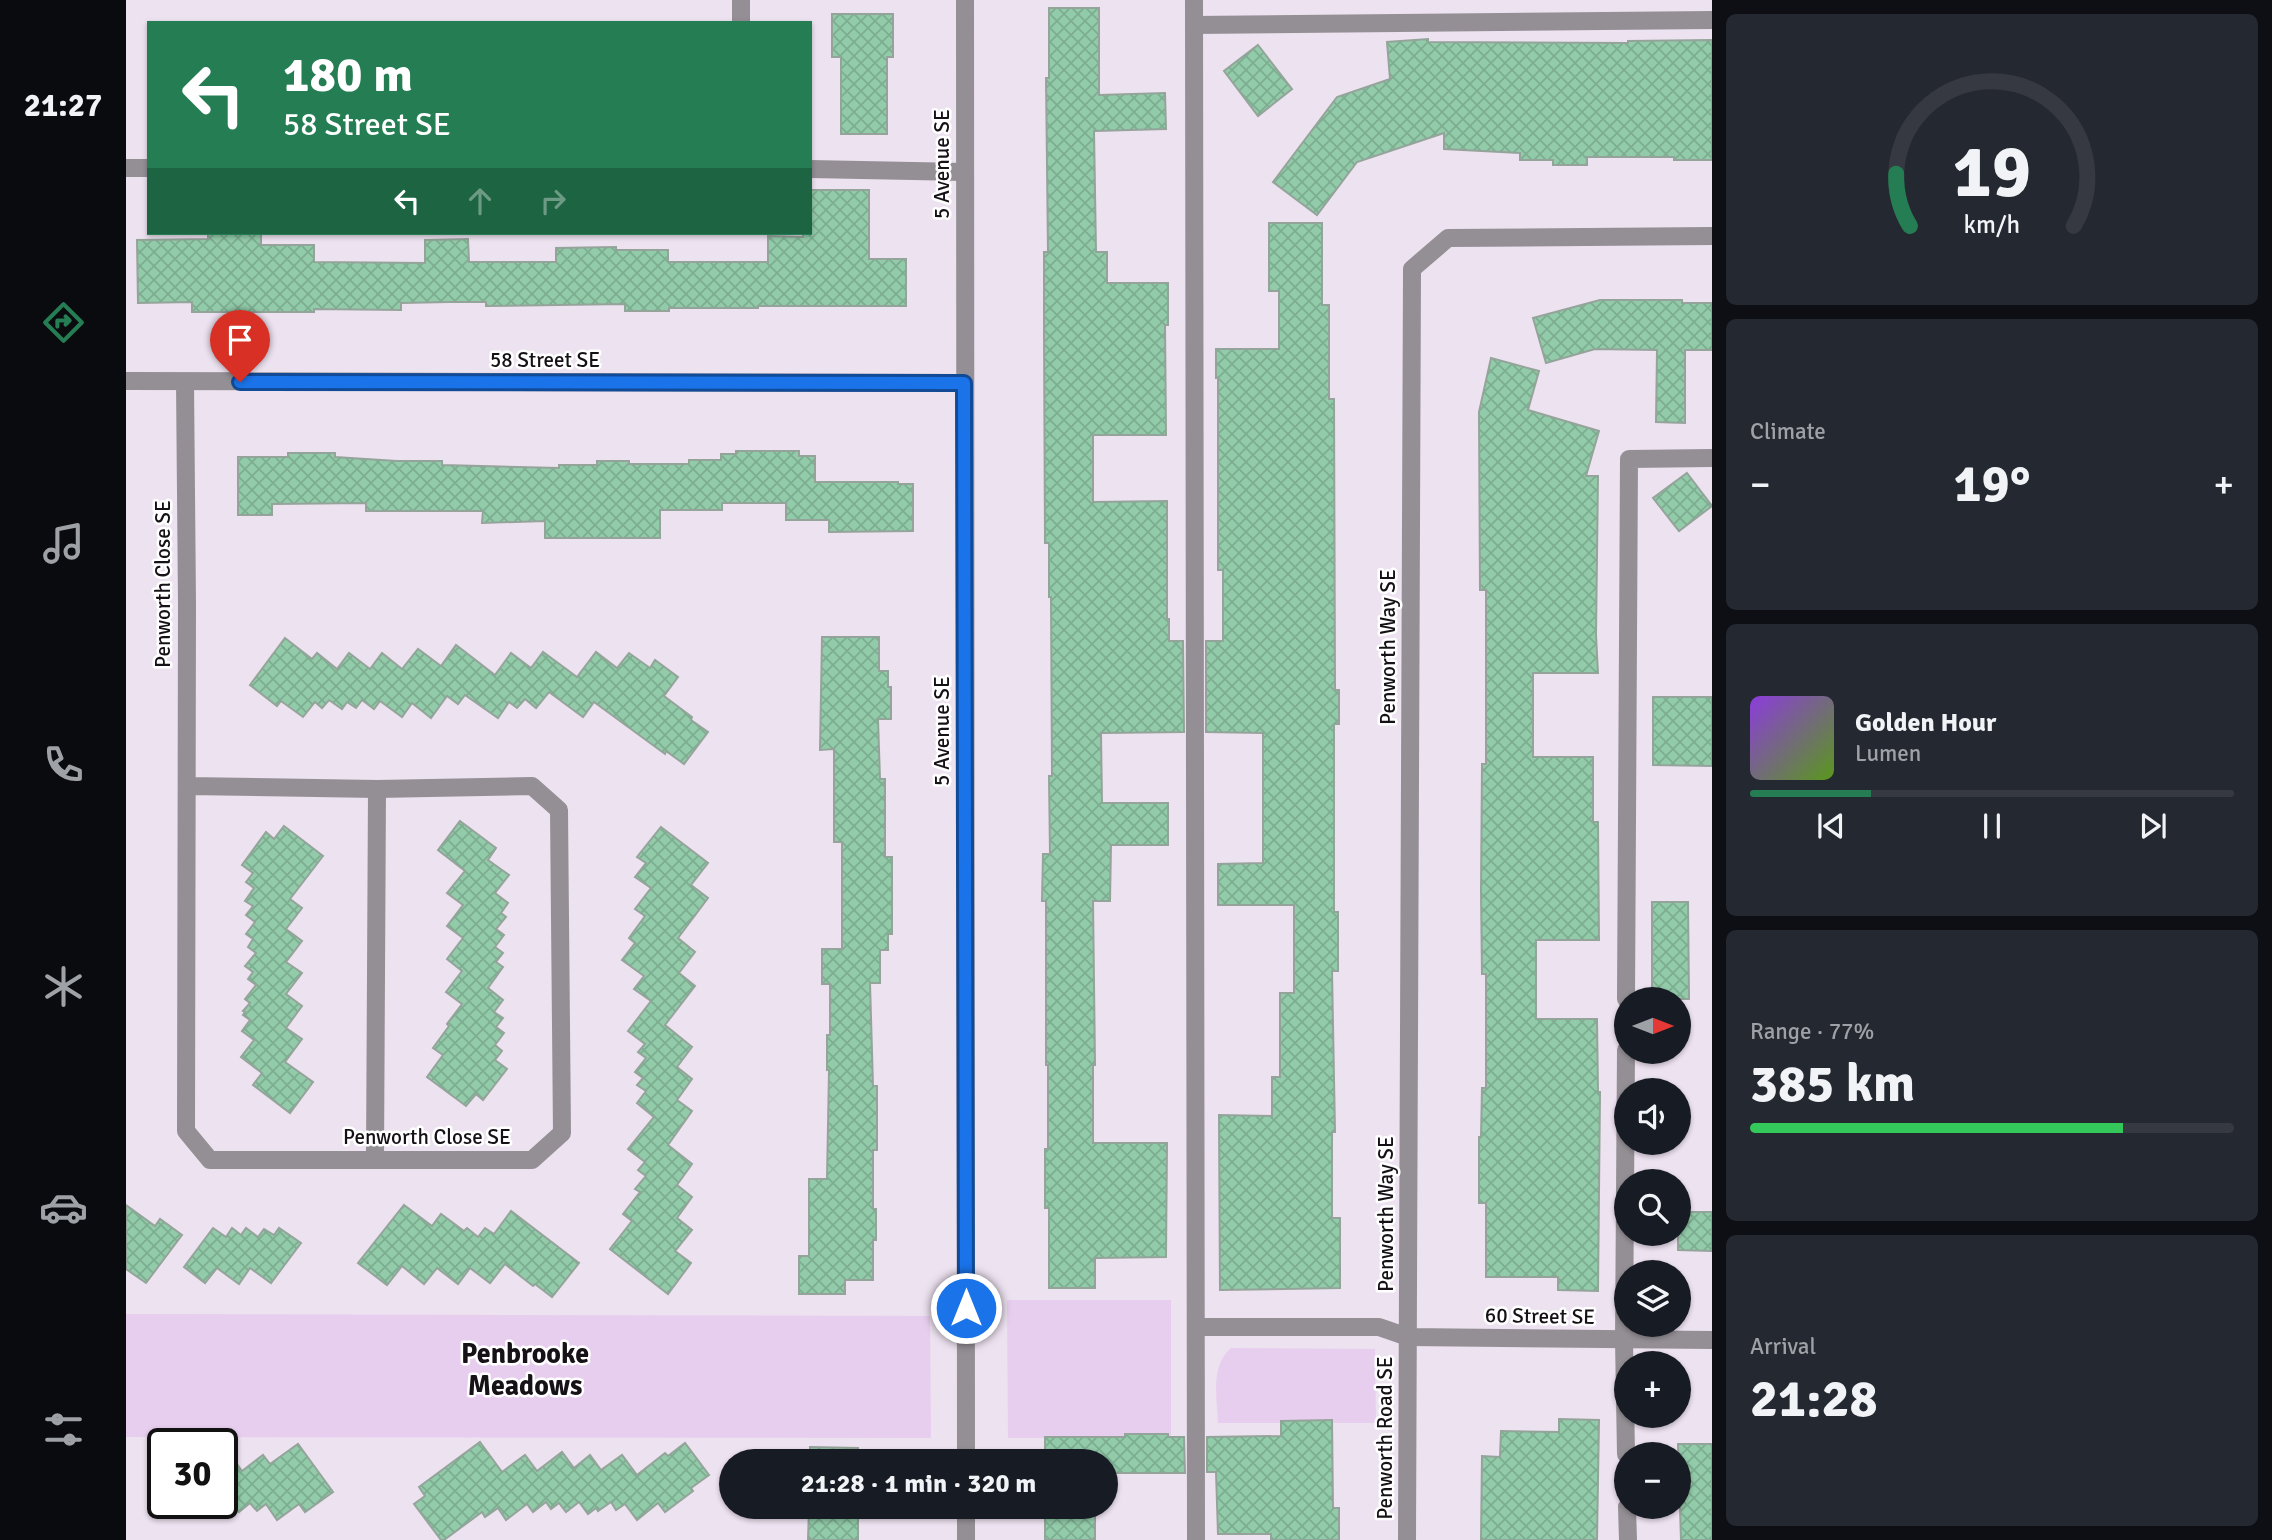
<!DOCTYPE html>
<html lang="en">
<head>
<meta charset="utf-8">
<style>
  body { margin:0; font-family:Signika,sans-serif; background:#242831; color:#f1f3f6; height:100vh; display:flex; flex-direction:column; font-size:26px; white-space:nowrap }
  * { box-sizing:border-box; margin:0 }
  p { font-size:23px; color:#9ea1a6 }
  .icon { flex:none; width:38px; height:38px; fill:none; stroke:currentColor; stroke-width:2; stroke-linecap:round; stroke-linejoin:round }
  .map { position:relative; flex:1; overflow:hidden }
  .details { display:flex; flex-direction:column; gap:14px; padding:14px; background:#0d0f14; width:560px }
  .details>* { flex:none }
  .hud { position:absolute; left:21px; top:21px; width:665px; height:214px; border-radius:0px; box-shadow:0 2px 5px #0004; background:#257e53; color:#fff; overflow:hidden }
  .needle { width:46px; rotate:90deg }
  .fabs { position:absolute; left:1488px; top:987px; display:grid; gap:14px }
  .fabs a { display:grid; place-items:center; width:77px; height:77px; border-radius:50%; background:#171b24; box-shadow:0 2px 5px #0004; font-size:35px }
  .speed { position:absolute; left:21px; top:1428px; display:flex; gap:14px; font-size:35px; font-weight:700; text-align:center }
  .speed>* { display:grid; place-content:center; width:91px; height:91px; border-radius:50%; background:#171b24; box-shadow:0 2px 5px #0004; line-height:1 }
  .speed .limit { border:4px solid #111; border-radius:10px; background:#fff; color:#111 }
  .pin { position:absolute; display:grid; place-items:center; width:60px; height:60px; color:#fff; margin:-72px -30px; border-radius:50% 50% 50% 0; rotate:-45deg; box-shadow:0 0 7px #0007 }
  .pin .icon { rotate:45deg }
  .me { position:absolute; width:77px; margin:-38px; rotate:0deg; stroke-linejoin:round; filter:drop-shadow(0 0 5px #0008) }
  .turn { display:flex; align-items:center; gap:24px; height:147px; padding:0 21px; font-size:32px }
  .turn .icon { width:91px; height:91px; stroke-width:2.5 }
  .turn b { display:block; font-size:49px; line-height:60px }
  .lanes { display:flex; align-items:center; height:66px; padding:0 21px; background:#0003; justify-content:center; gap:35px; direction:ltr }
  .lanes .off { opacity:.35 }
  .big { font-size:52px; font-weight:700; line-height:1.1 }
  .details .widget { flex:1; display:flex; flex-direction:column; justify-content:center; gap:10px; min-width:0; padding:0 24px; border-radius:10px; background:#242831 }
  .details .dial { align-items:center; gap:0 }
  .dial svg { height:182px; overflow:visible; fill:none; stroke:#363941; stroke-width:7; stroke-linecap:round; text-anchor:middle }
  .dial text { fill:#f1f3f6; stroke:none }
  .song { display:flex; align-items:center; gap:21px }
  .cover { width:84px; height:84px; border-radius:10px; background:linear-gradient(135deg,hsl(270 70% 55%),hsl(90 70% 35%)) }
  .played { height:7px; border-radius:4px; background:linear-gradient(90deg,#257e53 25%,#363941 25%) }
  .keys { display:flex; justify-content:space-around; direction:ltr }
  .heat { display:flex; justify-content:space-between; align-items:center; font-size:38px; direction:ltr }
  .charge { height:10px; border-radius:5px; background:linear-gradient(90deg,#34c759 77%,#363941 0) }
  .trip { position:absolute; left:593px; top:1449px; width:399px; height:70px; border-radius:35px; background:#171b24; box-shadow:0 2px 5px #0004; font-weight:700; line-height:70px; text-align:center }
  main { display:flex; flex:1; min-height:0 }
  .dock { display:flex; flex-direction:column; width:126px; justify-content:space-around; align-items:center; background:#090b0e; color:#9ea1a6 }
  .dock .icon { width:49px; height:49px }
  .dock .selected { color:#257e53 }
  .dock b { font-size:32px; color:#f1f3f6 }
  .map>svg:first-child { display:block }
  .park { fill:#e7ceee }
  .building { fill:url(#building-cross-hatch); stroke:#94a49a; stroke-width:2 }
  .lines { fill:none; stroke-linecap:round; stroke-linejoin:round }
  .minor { stroke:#948f95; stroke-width:18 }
  .route-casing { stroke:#114b97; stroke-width:18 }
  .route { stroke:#1a73e8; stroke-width:12 }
  .labels { text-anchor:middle; stroke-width:5; stroke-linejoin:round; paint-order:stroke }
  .street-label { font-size:21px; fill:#151116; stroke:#fff }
  .district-label { font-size:28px; font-weight:bold; fill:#151116; stroke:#fff }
</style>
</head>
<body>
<main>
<nav class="dock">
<b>21:27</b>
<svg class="icon selected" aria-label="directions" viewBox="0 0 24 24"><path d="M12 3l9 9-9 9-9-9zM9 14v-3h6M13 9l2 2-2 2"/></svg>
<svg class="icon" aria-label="music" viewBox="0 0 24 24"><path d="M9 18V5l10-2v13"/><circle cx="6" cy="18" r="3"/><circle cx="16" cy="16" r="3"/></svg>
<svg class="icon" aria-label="phone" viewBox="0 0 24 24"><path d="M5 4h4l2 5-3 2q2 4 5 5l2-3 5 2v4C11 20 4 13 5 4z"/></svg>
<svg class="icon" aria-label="climate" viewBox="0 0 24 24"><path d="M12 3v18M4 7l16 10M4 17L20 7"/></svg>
<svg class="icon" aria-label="car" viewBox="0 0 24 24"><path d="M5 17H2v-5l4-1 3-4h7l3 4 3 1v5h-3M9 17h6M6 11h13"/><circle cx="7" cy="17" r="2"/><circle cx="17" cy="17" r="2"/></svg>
<svg class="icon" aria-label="filters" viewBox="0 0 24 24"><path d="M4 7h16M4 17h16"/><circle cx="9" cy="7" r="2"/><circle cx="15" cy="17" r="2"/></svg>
</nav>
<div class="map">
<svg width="1586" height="1540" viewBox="0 0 1586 1540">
  <defs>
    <pattern id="building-cross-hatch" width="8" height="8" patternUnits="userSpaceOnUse" patternTransform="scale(1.75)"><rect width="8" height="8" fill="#92cba9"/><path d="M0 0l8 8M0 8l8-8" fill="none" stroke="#7dad91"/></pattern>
  </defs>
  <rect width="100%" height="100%" fill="#ede2f0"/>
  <g class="park">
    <polygon points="881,1300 1045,1300 1045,1438 882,1438"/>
    <polygon points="0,1314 804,1316 805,1438 0,1437"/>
    <path d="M1105,1348L1249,1349L1250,1423H1092C1091,1397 1084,1366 1105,1348Z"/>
  </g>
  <g class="building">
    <polygon points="923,8 973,8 973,95 1039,93 1040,129 968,131 970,252 981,252 981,283 1042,283 1042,325 1039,325 1040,435 967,435 967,502 1041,501 1041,619 1043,619 1043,641 1057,641 1058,732 975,733 976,803 1042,803 1042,845 985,845 984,901 967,901 969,1065 967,1065 967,1143 1041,1143 1040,1257 969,1258 969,1288 923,1288 923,1208 919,1208 919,1149 922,1149 922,1065 920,1065 920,901 916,901 917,854 924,854 923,776 926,776 925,597 923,597 923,543 919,543 918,330 918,252 922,252 920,78 923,78"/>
    <polygon points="706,14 767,14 767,57 761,57 761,134 715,134 715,57 706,57"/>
    <polygon points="1302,39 1302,42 1502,43 1502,41 1586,40 1586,160 1548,160 1548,157 1461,157 1461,165 1427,165 1427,160 1394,160 1394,153 1318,149 1318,133 1231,162 1191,215 1147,182 1211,97 1264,79 1261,42"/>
    <polygon points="1132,45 1166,89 1132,116 1098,71"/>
    <polygon points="684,190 743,190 743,259 780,259 780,306 632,306 632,308 543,308 543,311 499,311 499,304 360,306 360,302 323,302 275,303 275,310 188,309 188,312 66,312 66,302 12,303 11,240 82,239 82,233 135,233 135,245 188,245 188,262 299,263 299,240 342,239 343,262 430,262 430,248 490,247 490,250 542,250 542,262 642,262 642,236 677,237 677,234 684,234"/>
    <polygon points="1143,223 1196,223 1196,305 1203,305 1203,399 1208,399 1209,690 1213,690 1213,724 1208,724 1208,912 1212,912 1212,971 1206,971 1209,1132 1206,1132 1206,1218 1214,1218 1214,1288 1094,1290 1093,1115 1146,1116 1146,1077 1154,1077 1154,993 1168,993 1168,905 1092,905 1092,864 1137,863 1137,733 1080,732 1080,641 1097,641 1097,570 1092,570 1092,378 1090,378 1090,349 1153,349 1153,291 1143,291"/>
    <polygon points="1474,300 1556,300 1556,303 1586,303 1586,350 1559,350 1559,423 1530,422 1531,350 1469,349 1420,363 1407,318"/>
    <polygon points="1365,358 1413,371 1402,410 1473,431 1460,476 1472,476 1470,635 1472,673 1407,673 1407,757 1467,757 1467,822 1472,822 1473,940 1410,940 1410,1019 1471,1019 1472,1092 1474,1092 1472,1291 1432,1290 1432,1277 1360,1277 1360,1203 1353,1203 1353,1137 1355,1137 1356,1088 1360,1088 1360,974 1356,974 1355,892 1356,764 1360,764 1360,590 1354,590 1353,412"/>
    <polygon points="610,451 673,451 673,456 689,456 689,482 772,482 772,484 787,484 787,531 703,532 703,520 660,520 660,503 596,503 596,510 534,510 534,538 419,538 419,521 356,523 357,511 240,511 240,503 146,504 146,515 112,515 112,457 162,457 162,453 209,453 209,457 271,461 316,461 316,465 433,468 433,465 471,465 471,461 503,461 503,464 563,464 563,460 595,460 595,454 610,454"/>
    <polygon points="1561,473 1586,506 1553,531 1527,498"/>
    <polygon points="696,637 753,637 753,671 762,671 762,687 765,687 765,719 752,719 754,779 759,779 759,857 766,857 766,934 762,934 762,950 754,950 754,983 744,983 747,1086 751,1086 751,1150 747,1150 747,1209 750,1209 750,1240 747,1240 747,1280 719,1280 719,1294 673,1294 673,1256 683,1256 683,1179 701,1179 703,1070 701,1070 701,1035 704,1035 704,984 696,984 696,949 716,949 716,842 708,842 708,749 694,750"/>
    <polygon points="159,638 186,659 191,653 211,669 223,653 244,669 256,653 276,669 292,649 315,666 330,645 369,675 385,653 405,668 417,652 451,677 470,652 491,668 503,653 524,668 529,660 552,677 538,696 566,717 565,720 582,732 558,764 540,751 539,754 468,702 457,717 423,692 410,708 399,699 391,708 383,702 372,718 339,695 332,704 321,696 305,718 286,703 276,717 254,701 248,709 236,700 230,708 221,702 216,709 203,700 196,708 189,702 177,717 155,701 151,706 124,685"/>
    <polygon points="1527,697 1586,697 1586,766 1527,765"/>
    <polygon points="334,821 370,848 362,860 383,875 369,893 382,903 375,913 380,917 370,929 378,935 369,947 377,953 370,962 377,967 362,988 377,1000 368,1012 377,1018 370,1027 378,1033 369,1045 376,1051 369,1060 381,1069 357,1100 350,1094 340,1106 301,1077 317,1055 307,1048 323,1026 321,1024 336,1004 320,992 336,971 321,959 337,938 321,926 337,905 321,893 339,871 312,850"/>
    <polygon points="158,826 197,856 164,899 176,908 160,929 176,941 160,962 176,973 160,994 176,1006 160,1028 176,1039 159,1062 187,1082 164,1113 127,1085 136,1073 115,1057 128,1040 116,1031 124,1020 117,1015 119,1012 117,1011 124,1003 119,999 130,985 122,979 127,972 119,966 130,953 122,947 127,939 120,934 129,922 120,915 127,906 119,901 128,888 120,882 127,873 116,865 140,832 148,839"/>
    <polygon points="535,827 582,863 565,885 582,898 552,938 569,952 553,973 569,986 539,1025 566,1047 551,1067 566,1079 551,1100 566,1111 542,1145 566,1164 551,1185 566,1197 551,1218 566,1230 549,1251 565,1263 542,1294 484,1249 506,1221 497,1214 514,1192 509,1189 520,1176 512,1170 519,1162 502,1149 528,1117 511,1103 520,1091 511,1085 517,1078 509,1072 520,1058 512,1052 519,1044 502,1031 525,1001 508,989 518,976 496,960 509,943 503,938 519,916 509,909 525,888 509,877 520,863 511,857"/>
    <polygon points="1526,902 1562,902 1563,999 1526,999"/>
    <polygon points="0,1205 29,1226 34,1219 56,1235 20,1283 0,1269"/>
    <polygon points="278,1205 306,1226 315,1214 338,1231 341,1228 352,1237 359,1228 368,1234 385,1211 453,1263 426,1297 409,1284 407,1286 379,1264 364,1283 344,1268 332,1284 311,1268 298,1284 276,1266 261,1285 232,1263"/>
    <polygon points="1552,1212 1586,1212 1586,1251 1552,1250"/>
    <polygon points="87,1228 100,1237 106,1228 115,1235 120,1228 132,1237 138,1229 148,1235 153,1228 175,1243 145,1283 124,1268 113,1284 91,1268 79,1283 58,1267"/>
    <polygon points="1433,1419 1473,1420 1471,1540 1355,1540 1356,1456 1374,1457 1375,1431 1433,1432"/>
    <polygon points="1206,1420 1207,1508 1213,1508 1213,1540 1145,1540 1145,1534 1092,1534 1090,1472 1081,1472 1081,1437 1155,1436 1155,1421"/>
    <polygon points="999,1434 1042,1434 1042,1437 1058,1437 1059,1473 980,1473 980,1461 919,1461 919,1437 999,1437"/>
    <polygon points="354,1442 376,1472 399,1455 411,1471 436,1452 448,1468 464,1455 475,1470 496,1455 511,1475 539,1453 542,1456 559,1443 583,1475 565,1488 567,1491 539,1512 532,1503 511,1520 499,1504 490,1510 485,1502 472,1511 470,1508 462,1514 453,1502 440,1512 433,1503 425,1509 420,1502 407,1512 401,1504 380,1520 372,1508 359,1517 356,1512 318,1540 315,1540 288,1504 299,1496 293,1487"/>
    <polygon points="96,1443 116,1471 137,1455 144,1464 172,1444 207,1492 179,1512 173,1504 151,1520 140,1504 131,1511 124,1503 113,1512 96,1489"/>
    <polygon points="1552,1444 1586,1444 1586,1540 1555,1540"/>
    <polygon points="684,1447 732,1448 732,1461 684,1461"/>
    <polygon points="683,1507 732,1507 732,1540 682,1540"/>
    <polygon points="919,1507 973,1507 973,1509 969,1509 969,1540 919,1540"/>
  </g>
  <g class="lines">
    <g class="minor">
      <polyline points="839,0 840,1461"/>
      <polyline points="1068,0 1070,1540"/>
      <polyline points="615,23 615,0"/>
      <polyline points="1068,25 1586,20"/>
      <polyline points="0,168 23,168"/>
      <polyline points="684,169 838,172"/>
      <polyline points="0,381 838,383"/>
      <polyline points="59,382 61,604 60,1131 84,1160 406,1160 436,1133 433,810 406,786 251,789 61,786"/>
      <polyline points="1500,999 1503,459 1586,458"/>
      <polyline points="1500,1050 1498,1340 1500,1454"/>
      <polyline points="249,1159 251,789"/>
      <polyline points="1070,1327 1253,1327 1282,1337 1586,1340"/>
      <polyline points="840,1507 840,1540"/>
      <polyline points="1501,1507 1502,1540"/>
      <polyline points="1281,1540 1286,269 1322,238 1586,236"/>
    </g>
  </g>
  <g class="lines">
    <g class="route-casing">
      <polyline id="route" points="114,382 838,383 840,1308"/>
    </g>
    <use href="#route" class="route"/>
  </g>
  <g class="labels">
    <g class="street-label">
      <text transform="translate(816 164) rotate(-90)" y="7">5 Avenue SE</text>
      <text x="419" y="367">58 Street SE</text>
      <text transform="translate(37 584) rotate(-90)" y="7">Penworth Close SE</text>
      <text transform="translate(1262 647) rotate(-90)" y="7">Penworth Way SE</text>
      <text transform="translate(816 731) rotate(-90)" y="7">5 Avenue SE</text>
      <text x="301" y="1144">Penworth Close SE</text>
      <text transform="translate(1260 1214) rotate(-90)" y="7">Penworth Way SE</text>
      <text transform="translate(1414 1316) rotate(1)" y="7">60 Street SE</text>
      <text transform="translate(1259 1438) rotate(-90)" y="7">Penworth Road SE</text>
    </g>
    <g class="district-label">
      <text x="399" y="1363">Penbrooke<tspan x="399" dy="32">Meadows</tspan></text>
    </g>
  </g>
</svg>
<div class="fabs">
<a><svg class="needle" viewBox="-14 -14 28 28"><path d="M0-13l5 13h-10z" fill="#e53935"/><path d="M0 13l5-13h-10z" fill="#9ea1a6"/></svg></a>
<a><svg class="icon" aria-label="sound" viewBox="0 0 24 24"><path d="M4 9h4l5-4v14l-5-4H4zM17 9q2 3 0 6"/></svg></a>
<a><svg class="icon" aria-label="search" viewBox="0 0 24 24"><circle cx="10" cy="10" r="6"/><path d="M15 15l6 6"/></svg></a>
<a><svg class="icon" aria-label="layers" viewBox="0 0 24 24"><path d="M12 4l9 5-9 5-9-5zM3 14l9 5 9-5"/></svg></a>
<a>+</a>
<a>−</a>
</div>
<div class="speed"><div class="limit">30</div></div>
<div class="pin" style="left:114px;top:382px;background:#d93025"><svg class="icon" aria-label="arrive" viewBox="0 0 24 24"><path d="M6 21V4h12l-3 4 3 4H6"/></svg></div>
<svg class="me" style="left:840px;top:1308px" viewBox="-20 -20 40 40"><circle r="17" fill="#1a73e8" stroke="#fff" stroke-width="3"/><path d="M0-11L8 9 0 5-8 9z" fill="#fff"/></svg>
<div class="trip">21:28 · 1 min · 320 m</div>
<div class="hud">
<div class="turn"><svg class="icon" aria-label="left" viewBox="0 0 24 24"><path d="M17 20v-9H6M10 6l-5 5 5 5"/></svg><div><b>180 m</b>58 Street SE</div></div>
<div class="lanes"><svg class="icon" aria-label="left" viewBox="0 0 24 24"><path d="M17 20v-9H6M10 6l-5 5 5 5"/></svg><svg class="icon off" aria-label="ahead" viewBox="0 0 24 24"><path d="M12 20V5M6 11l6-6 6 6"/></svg><svg class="icon off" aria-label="right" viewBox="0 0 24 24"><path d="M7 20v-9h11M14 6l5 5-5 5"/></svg></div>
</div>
</div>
<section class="details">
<div class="widget dial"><svg viewBox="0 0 100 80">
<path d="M14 69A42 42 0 1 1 86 69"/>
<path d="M14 69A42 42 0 0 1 8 46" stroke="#257e53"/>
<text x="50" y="56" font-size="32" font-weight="700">19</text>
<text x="50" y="72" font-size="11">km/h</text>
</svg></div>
<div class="widget"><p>Climate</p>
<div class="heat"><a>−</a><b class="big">19°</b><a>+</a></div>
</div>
<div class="widget">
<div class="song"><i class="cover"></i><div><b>Golden Hour</b><p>Lumen</p></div></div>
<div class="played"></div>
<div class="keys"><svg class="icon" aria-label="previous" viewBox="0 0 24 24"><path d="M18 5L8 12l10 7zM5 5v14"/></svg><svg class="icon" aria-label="pause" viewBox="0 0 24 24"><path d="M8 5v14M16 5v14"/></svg><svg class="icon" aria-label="next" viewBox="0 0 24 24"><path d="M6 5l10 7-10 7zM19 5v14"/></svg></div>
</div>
<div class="widget"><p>Range · 77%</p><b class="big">385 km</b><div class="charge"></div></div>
<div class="widget"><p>Arrival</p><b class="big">21:28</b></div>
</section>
</main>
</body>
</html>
